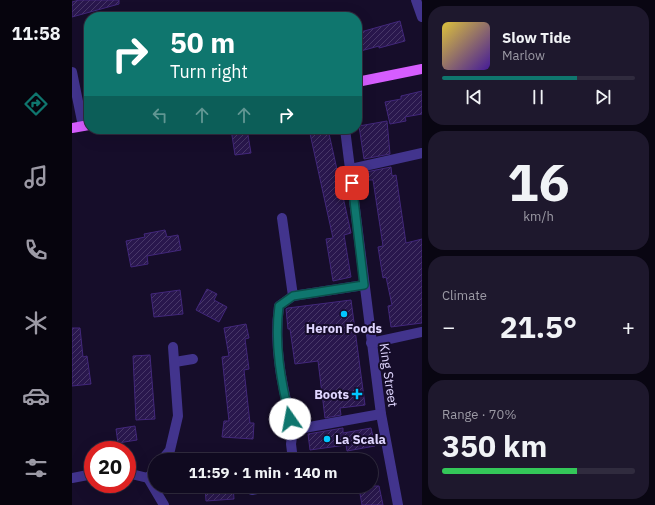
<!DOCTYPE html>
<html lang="en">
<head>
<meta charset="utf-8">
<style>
  body { margin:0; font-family:"IBM Plex Sans",sans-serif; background:#1e182d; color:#f1f3f6; height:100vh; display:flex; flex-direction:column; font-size:15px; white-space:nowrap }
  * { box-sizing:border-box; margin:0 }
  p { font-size:13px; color:#9c9aa5 }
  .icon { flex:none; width:22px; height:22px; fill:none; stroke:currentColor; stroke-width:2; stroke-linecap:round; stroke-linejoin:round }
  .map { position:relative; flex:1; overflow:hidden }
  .sheet { display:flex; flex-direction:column; gap:6px; padding:6px; background:#090612; width:233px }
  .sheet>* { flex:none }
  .top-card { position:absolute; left:12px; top:12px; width:278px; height:122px; border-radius:16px; box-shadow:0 4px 16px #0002,0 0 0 1px #302b3e; background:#0f766e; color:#fff; overflow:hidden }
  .speed { position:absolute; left:12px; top:441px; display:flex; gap:8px; font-size:20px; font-weight:700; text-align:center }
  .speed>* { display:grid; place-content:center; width:52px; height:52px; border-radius:50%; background:#100a20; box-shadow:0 4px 16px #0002,0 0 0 1px #302b3e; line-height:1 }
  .speed .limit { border:6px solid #d22; background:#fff; color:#111 }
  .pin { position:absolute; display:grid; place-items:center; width:34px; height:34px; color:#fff; margin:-17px; border-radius:8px; box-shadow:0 2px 6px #0006 }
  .me { position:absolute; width:44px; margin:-22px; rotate:348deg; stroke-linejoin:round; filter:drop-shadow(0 0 3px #0008) }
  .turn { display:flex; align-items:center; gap:14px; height:84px; padding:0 20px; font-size:18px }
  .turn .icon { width:52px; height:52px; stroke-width:2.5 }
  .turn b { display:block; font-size:28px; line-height:34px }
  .lanes { display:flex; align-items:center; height:38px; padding:0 20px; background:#0003; justify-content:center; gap:20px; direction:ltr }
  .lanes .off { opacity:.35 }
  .big { font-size:30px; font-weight:700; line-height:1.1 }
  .sheet .tile { flex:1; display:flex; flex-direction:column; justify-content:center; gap:6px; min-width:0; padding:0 14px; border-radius:16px; background:#1e182d }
  .sheet .dial { align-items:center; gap:0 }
  .dial b { font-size:52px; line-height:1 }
  .song { display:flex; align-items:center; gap:12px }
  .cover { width:48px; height:48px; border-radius:6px; background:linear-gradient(135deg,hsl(50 70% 55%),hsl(260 70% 35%)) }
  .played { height:4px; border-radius:2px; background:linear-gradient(90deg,#0f766e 70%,#302b3e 70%) }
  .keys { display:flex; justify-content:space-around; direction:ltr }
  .heat { display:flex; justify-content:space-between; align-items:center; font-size:22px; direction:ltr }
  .charge { height:6px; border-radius:3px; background:linear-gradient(90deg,#34c759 70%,#302b3e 0) }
  .trip { position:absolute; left:76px; top:453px; width:230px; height:40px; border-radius:20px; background:#100a20; box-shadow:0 4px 16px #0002,0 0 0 1px #302b3e; font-weight:700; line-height:40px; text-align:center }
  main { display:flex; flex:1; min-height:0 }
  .tab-bar { display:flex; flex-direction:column; width:72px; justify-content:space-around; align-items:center; background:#06040d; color:#9c9aa5 }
  .tab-bar .icon { width:28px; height:28px }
  .tab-bar .selected { color:#0f766e }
  .tab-bar b { font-size:18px; color:#f1f3f6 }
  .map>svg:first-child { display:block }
  .building { fill:url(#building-hatch); stroke:#42277b }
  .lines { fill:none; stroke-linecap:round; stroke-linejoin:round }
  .minor { stroke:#42348d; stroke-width:10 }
  .major { stroke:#d65dff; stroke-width:10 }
  .route-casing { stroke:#0a4d48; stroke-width:10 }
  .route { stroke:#0f766e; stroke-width:7 }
  .poi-dot { fill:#02c7ff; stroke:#160d2a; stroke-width:1.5 }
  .labels { text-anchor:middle; stroke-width:4; stroke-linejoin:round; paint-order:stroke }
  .poi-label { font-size:13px; font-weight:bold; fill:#e0d6ff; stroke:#160d2a }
  .street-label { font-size:13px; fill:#e0d6ff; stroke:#160d2a }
</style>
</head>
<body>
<main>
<nav class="tab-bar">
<b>11:58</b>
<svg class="icon selected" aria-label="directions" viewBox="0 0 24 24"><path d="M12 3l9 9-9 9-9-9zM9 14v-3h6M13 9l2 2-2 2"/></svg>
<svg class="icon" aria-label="music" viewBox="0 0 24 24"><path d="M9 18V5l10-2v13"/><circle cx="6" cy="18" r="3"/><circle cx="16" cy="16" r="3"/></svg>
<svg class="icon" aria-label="phone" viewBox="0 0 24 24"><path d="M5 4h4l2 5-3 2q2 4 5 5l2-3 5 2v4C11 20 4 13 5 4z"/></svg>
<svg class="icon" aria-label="climate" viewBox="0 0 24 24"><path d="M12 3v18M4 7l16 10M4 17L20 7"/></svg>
<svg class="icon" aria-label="car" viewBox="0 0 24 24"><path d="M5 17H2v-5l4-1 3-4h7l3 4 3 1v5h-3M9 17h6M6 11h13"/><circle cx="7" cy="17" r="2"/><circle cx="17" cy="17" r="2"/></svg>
<svg class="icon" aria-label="filters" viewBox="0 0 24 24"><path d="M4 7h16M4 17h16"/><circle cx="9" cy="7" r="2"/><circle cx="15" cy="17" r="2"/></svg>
</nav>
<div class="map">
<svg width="350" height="505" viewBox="0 0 350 505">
  <defs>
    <pattern id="building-hatch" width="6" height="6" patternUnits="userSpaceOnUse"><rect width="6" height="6" fill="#29174d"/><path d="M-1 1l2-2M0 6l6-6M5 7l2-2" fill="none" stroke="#483868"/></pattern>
  </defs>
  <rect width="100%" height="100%" fill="#160d2a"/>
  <g class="building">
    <polygon points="7,0 47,0 47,4 0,17 0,2"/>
    <polygon points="328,21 333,41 307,48 307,46 285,52 285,33"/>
    <polygon points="350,91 350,114 333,117 334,121 318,124 313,102 329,99 329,96"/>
    <polygon points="315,121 318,154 292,159 287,126"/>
    <polygon points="159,129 175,129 179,153 163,155"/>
    <polygon points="237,129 256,129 279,233 272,235 279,277 261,281 254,239 261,238"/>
    <polygon points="319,167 320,176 324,175 334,243 350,239 350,323 319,327 316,306 320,305 314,277 311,278 306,247 311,246 301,180 296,180 294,172"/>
    <polygon points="93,230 95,237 106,235 109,250 75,256 76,264 59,267 54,241 73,237 72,234"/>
    <polygon points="135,289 145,294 142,300 155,307 147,322 124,310"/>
    <polygon points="108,290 111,314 82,317 79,294"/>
    <polygon points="279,300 293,405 268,408 269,415 253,418 246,361 223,364 218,329 216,329 214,309 216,308"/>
    <polygon points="174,324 177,338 173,339 177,369 172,370 178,423 182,423 181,439 150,437 152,421 157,421 150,357 157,356 152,328"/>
    <polygon points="0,328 8,328 11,357 15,356 19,384 0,386"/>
    <polygon points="78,355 83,419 64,420 61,356"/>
    <polygon points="63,426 65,440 46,443 44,429"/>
    <polygon points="271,428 271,433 299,428 303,446 275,451 274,445 238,450 236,434"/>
    <polygon points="143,486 161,486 162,499 134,501 133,487"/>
    <polygon points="296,486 307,486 311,505 290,505 287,488"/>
  </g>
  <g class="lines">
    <g class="minor">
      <polyline points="344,0 350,17"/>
      <polyline points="0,72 11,126"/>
      <polyline points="273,129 309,414 326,505"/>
      <polyline points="279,169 350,153"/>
      <polyline points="210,218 221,296"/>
      <path d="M292,285L221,296L207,306C201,348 211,389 221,430L309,414"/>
      <polyline points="299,343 350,332"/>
      <polyline points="103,362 121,359"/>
      <polyline points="221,430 219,444 221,460"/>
      <polyline points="90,460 98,450 106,416 101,347"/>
      <polyline points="55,473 76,478 83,470"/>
      <polyline points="0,478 21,474"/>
      <polyline points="76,478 92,505"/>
      <polyline points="180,490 199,486"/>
    </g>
    <g class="major">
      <polyline points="285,82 350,69"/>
      <polyline points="0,128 17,125"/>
    </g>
  </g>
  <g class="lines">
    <g class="route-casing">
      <path id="route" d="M218,419C209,382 202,344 207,306L221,296L292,285L280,183"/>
    </g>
    <use href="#route" class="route"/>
  </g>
  <g class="poi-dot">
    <circle cx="272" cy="314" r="4"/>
    <path d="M283 388h4v4h4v4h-4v4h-4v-4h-4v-4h4z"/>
    <circle cx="255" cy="439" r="4"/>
  </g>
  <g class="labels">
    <g class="poi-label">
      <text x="272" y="333">Heron Foods</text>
      <text x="277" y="399" text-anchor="end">Boots</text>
      <text x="263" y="444" text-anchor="start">La Scala</text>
    </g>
    <g class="street-label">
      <text transform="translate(317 375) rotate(82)" y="5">King Street</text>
    </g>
  </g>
</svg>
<div class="speed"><div class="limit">20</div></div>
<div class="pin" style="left:280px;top:183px;background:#d93025"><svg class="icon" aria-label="arrive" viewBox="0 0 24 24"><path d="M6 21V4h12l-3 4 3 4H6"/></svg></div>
<svg class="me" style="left:218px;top:419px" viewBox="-20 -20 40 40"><circle r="19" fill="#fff"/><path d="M0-13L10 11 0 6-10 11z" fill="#0f766e"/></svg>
<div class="trip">11:59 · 1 min · 140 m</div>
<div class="top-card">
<div class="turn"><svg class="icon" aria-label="right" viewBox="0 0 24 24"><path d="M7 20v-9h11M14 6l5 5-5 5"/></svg><div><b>50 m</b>Turn right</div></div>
<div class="lanes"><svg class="icon off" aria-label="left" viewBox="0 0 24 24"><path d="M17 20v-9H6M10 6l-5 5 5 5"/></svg><svg class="icon off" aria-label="ahead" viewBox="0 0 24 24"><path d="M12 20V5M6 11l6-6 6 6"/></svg><svg class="icon off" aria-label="ahead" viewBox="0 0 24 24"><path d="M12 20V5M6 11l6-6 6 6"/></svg><svg class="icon" aria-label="right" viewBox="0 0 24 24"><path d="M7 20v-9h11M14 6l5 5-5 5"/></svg></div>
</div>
</div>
<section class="sheet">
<div class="tile">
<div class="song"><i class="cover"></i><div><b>Slow Tide</b><p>Marlow</p></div></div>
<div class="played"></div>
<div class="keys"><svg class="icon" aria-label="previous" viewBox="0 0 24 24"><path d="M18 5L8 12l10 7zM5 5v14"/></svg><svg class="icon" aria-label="pause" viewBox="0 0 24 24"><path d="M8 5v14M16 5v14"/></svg><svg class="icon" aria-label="next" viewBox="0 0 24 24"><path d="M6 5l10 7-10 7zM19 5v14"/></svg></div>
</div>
<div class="tile dial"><b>16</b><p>km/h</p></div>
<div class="tile"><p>Climate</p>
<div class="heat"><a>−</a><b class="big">21.5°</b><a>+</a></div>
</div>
<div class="tile"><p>Range · 70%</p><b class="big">350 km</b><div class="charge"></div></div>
</section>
</main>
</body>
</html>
